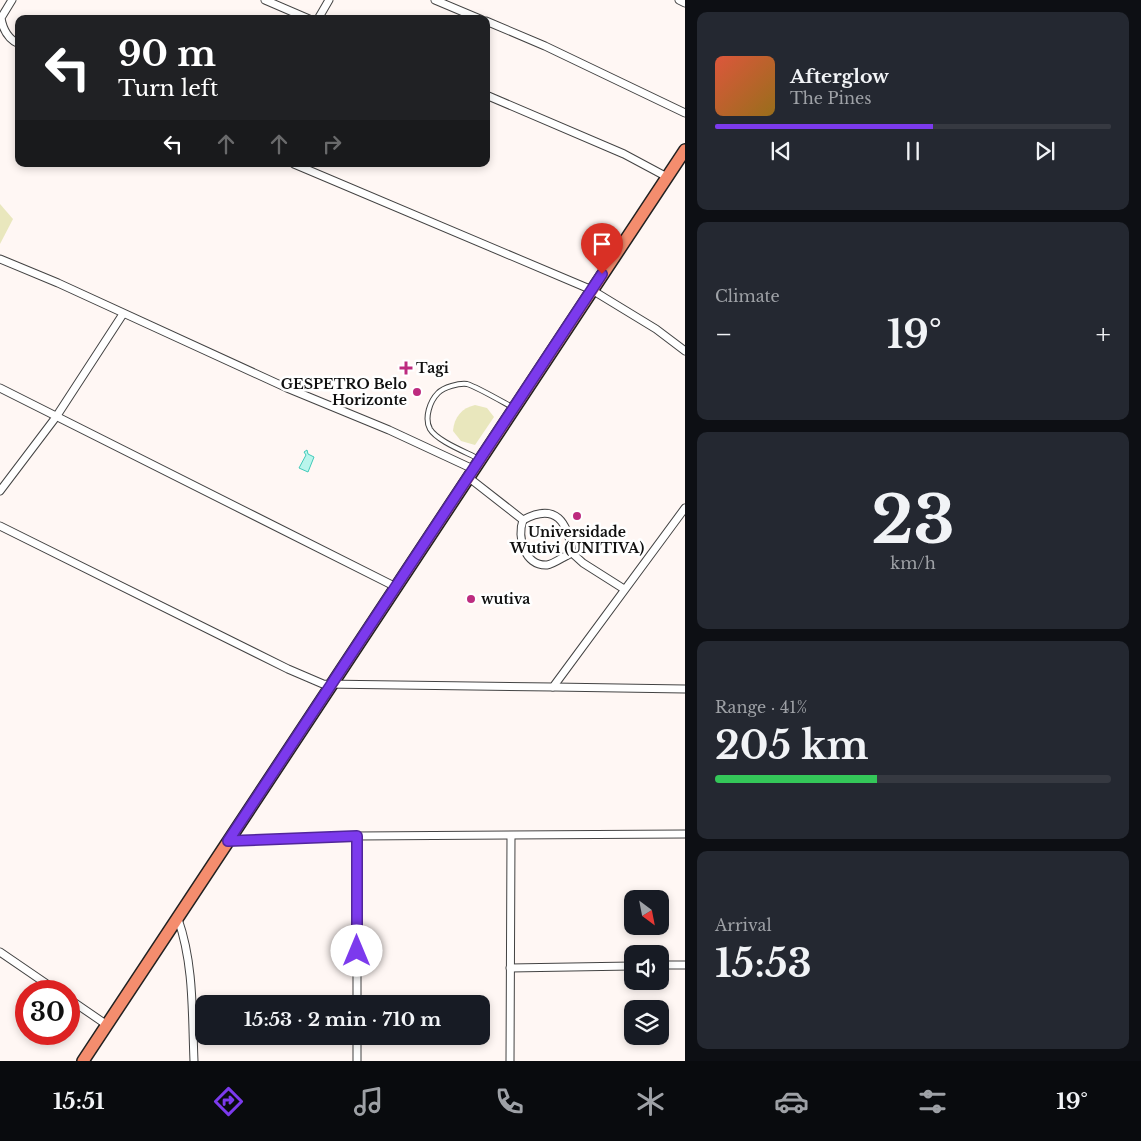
<!DOCTYPE html>
<html lang="en">
<head>
<meta charset="utf-8">
<style>
  body { margin:0; font-family:"Libre Baskerville",serif; background:#242831; color:#f1f3f6; height:100vh; display:flex; flex-direction:column; font-size:19px; white-space:nowrap }
  * { box-sizing:border-box; margin:0 }
  p { font-size:16px; color:#9ea1a6 }
  .icon { flex:none; width:28px; height:28px; fill:none; stroke:currentColor; stroke-width:2; stroke-linecap:round; stroke-linejoin:round }
  .map { position:relative; flex:1; overflow:hidden }
  .panel { display:flex; flex-direction:column; gap:12px; padding:12px; background:#0d0f14; width:456px }
  .panel>* { flex:none }
  .top-card { position:absolute; left:15px; top:15px; width:475px; height:152px; border-radius:10px; box-shadow:0 2px 8px #0003; background:#202124; color:#fff; overflow:hidden }
  .needle { width:32px; rotate:148deg }
  .tools { position:absolute; left:624px; top:890px; display:grid; gap:10px }
  .tools a { display:grid; place-items:center; width:45px; height:45px; border-radius:10px; background:#171b24; box-shadow:0 2px 8px #0003; font-size:25px }
  .speed { position:absolute; left:15px; top:980px; display:flex; gap:10px; font-size:25px; font-weight:700; text-align:center }
  .speed>* { display:grid; place-content:center; width:65px; height:65px; border-radius:50%; background:#171b24; box-shadow:0 2px 8px #0003; line-height:1 }
  .speed .limit { border:8px solid #d22; background:#fff; color:#111 }
  .pin { position:absolute; display:grid; place-items:center; width:42px; height:42px; color:#fff; margin:-51px -21px; border-radius:50% 50% 50% 0; rotate:-45deg; box-shadow:0 0 5px #0007 }
  .pin .icon { rotate:45deg }
  .me { position:absolute; width:55px; margin:-28px; rotate:0deg; stroke-linejoin:round; filter:drop-shadow(0 0 4px #0008) }
  .turn { display:flex; align-items:center; gap:18px; height:105px; padding:0 20px; font-size:22px }
  .turn .icon { width:65px; height:65px; stroke-width:2.5 }
  .turn b { display:block; font-size:35px; line-height:42px }
  .lanes { display:flex; align-items:center; height:48px; padding:0 20px; background:#0003; justify-content:center; gap:25px; direction:ltr }
  .lanes .off { opacity:.35 }
  .big { font-size:38px; font-weight:700; line-height:1.1 }
  .panel .widget { flex:1; display:flex; flex-direction:column; justify-content:center; gap:8px; min-width:0; padding:0 18px; border-radius:10px; background:#242831 }
  .panel .dial { align-items:center; gap:0 }
  .dial b { font-size:65px; line-height:1 }
  .song { display:flex; align-items:center; gap:15px }
  .cover { width:60px; height:60px; border-radius:8px; background:linear-gradient(135deg,hsl(10 70% 55%),hsl(40 70% 35%)) }
  .played { height:5px; border-radius:2px; background:linear-gradient(90deg,#7c3aed 55%,#363941 55%) }
  .keys { display:flex; justify-content:space-around; direction:ltr }
  .heat { display:flex; justify-content:space-between; align-items:center; font-size:28px; direction:ltr }
  .charge { height:8px; border-radius:4px; background:linear-gradient(90deg,#34c759 41%,#363941 0) }
  .trip { position:absolute; left:195px; top:995px; width:295px; height:50px; border-radius:10px; background:#171b24; box-shadow:0 2px 8px #0003; font-weight:700; line-height:50px; text-align:center }
  .tab-bar { display:flex; height:80px; justify-content:space-around; align-items:center; background:#090b0e; color:#9ea1a6 }
  .tab-bar .icon { width:35px; height:35px }
  .tab-bar .selected { color:#7c3aed }
  .tab-bar b { font-size:22px; color:#f1f3f6 }
  main { display:flex; flex:1; min-height:0 }
  .map>svg:first-child { display:block }
  .green { fill:#e9e7bd }
  .water { fill:#b9f5ec; stroke:#42cab9 }
  .lines { fill:none; stroke-linecap:round; stroke-linejoin:round }
  .service-casing { stroke:#434343; stroke-width:6 }
  .minor-casing { stroke:#434343; stroke-width:9 }
  .primary-casing { stroke:#212121; stroke-width:14 }
  .service { stroke:#fff; stroke-width:4 }
  .minor { stroke:#fff; stroke-width:7 }
  .primary { stroke:#f48d6e; stroke-width:11 }
  .route-casing { stroke:#51269a; stroke-width:12 }
  .route { stroke:#7c3aed; stroke-width:9 }
  .poi-dot { fill:#bd2b7f; stroke:#fff; stroke-width:2 }
  .labels { text-anchor:middle; stroke-width:5; stroke-linejoin:round; paint-order:stroke }
  .poi-label { font-size:14px; font-weight:bold; fill:#101010; stroke:#fff; text-anchor:start }
</style>
</head>
<body>
<main>
<div class="map">
<svg width="685" height="1061" viewBox="0 0 685 1061">
  <rect width="100%" height="100%" fill="#fff7f4"/>
  <g class="green">
    <polygon points="0,204 13,219 0,244"/>
    <path d="M475,405L487,408L494,417L475,445L461,441L453,431C454,417 462,408 475,405Z"/>
  </g>
  <polygon class="water" points="307,450 308,454 314,457 308,472 299,468 306,455 304,452"/>
  <g class="lines">
    <g class="service-casing">
      <path id="service" d="M479,459C466,452 437,441 430,429C424,418 430,401 438,393C444,387 459,383 467,384C477,387 501,401 512,407"/>
    </g>
    <g class="minor-casing">
      <g id="minor">
        <path d="M12,0L1,18C3,30 8,39 19,44"/>
        <polyline points="265,0 309,19"/>
        <polyline points="435,0 480,19"/>
        <polyline points="679,0 685,3"/>
        <polyline points="318,19 329,0"/>
        <polyline points="486,21 545,46 685,113"/>
        <polyline points="486,95 624,154 667,177"/>
        <polyline points="294,164 592,290 656,329 685,351"/>
        <polyline points="0,259 58,283 287,388 389,430 473,469"/>
        <polyline points="0,388 396,587"/>
        <path d="M468,477L523,520C556,502 568,522 572,553L583,563L624,589"/>
        <polyline points="0,491 56,417 123,314"/>
        <path d="M523,520C517,537 524,566 547,565C554,564 564,556 572,553"/>
        <polyline points="0,526 288,669 323,684 553,687 685,508"/>
        <polyline points="553,687 685,689"/>
        <polyline points="228,841 357,836 685,834"/>
        <path d="M178,919C194,964 192,1014 194,1061"/>
        <polyline points="0,952 57,991"/>
        <polyline points="660,965 685,965"/>
        <polyline points="510,968 632,966"/>
        <polyline points="69,999 107,1025"/>
        <polyline points="357,1004 357,836"/>
        <polyline points="357,1036 357,1061"/>
        <polyline points="510,1061 511,836"/>
      </g>
    </g>
    <g class="primary-casing">
      <polyline id="primary" points="83,1061 685,150"/>
    </g>
    <use href="#service" class="service"/>
    <use href="#minor" class="minor"/>
    <use href="#primary" class="primary"/>
  </g>
  <g class="lines">
    <g class="route-casing">
      <polyline id="route" points="357,951 357,836 228,841 602,274"/>
    </g>
    <use href="#route" class="route"/>
  </g>
  <g class="poi-dot">
    <path d="M403.5 360.5h5v5h5v5h-5v5h-5v-5h-5v-5h5z"/>
    <circle cx="417" cy="392" r="5"/>
    <circle cx="577" cy="516" r="5"/>
    <circle cx="471" cy="599" r="5"/>
  </g>
  <g class="labels">
    <g class="poi-label">
      <text x="416" y="373">Tagi</text>
      <text x="407" y="389" text-anchor="end">GESPETRO Belo<tspan x="407" dy="16">Horizonte</tspan></text>
      <text x="577" y="537" text-anchor="middle">Universidade<tspan x="577" dy="16">Wutivi (UNITIVA)</tspan></text>
      <text x="481" y="604">wutiva</text>
    </g>
  </g>
</svg>
<div class="tools">
<a><svg class="needle" viewBox="-14 -14 28 28"><path d="M0-13l5 13h-10z" fill="#e53935"/><path d="M0 13l5-13h-10z" fill="#9ea1a6"/></svg></a>
<a><svg class="icon" aria-label="sound" viewBox="0 0 24 24"><path d="M4 9h4l5-4v14l-5-4H4zM17 9q2 3 0 6"/></svg></a>
<a><svg class="icon" aria-label="layers" viewBox="0 0 24 24"><path d="M12 4l9 5-9 5-9-5zM3 14l9 5 9-5"/></svg></a>
</div>
<div class="speed"><div class="limit">30</div></div>
<div class="pin" style="left:602px;top:274px;background:#d93025"><svg class="icon" aria-label="arrive" viewBox="0 0 24 24"><path d="M6 21V4h12l-3 4 3 4H6"/></svg></div>
<svg class="me" style="left:357px;top:951px" viewBox="-20 -20 40 40"><circle r="19" fill="#fff"/><path d="M0-13L10 11 0 6-10 11z" fill="#7c3aed"/></svg>
<div class="trip">15:53 · 2 min · 710 m</div>
<div class="top-card">
<div class="turn"><svg class="icon" aria-label="left" viewBox="0 0 24 24"><path d="M17 20v-9H6M10 6l-5 5 5 5"/></svg><div><b>90 m</b>Turn left</div></div>
<div class="lanes"><svg class="icon" aria-label="left" viewBox="0 0 24 24"><path d="M17 20v-9H6M10 6l-5 5 5 5"/></svg><svg class="icon off" aria-label="ahead" viewBox="0 0 24 24"><path d="M12 20V5M6 11l6-6 6 6"/></svg><svg class="icon off" aria-label="ahead" viewBox="0 0 24 24"><path d="M12 20V5M6 11l6-6 6 6"/></svg><svg class="icon off" aria-label="right" viewBox="0 0 24 24"><path d="M7 20v-9h11M14 6l5 5-5 5"/></svg></div>
</div>
</div>
<section class="panel">
<div class="widget">
<div class="song"><i class="cover"></i><div><b>Afterglow</b><p>The Pines</p></div></div>
<div class="played"></div>
<div class="keys"><svg class="icon" aria-label="previous" viewBox="0 0 24 24"><path d="M18 5L8 12l10 7zM5 5v14"/></svg><svg class="icon" aria-label="pause" viewBox="0 0 24 24"><path d="M8 5v14M16 5v14"/></svg><svg class="icon" aria-label="next" viewBox="0 0 24 24"><path d="M6 5l10 7-10 7zM19 5v14"/></svg></div>
</div>
<div class="widget"><p>Climate</p>
<div class="heat"><a>−</a><b class="big">19°</b><a>+</a></div>
</div>
<div class="widget dial"><b>23</b><p>km/h</p></div>
<div class="widget"><p>Range · 41%</p><b class="big">205 km</b><div class="charge"></div></div>
<div class="widget"><p>Arrival</p><b class="big">15:53</b></div>
</section>
</main>
<nav class="tab-bar">
<b>15:51</b>
<svg class="icon selected" aria-label="directions" viewBox="0 0 24 24"><path d="M12 3l9 9-9 9-9-9zM9 14v-3h6M13 9l2 2-2 2"/></svg>
<svg class="icon" aria-label="music" viewBox="0 0 24 24"><path d="M9 18V5l10-2v13"/><circle cx="6" cy="18" r="3"/><circle cx="16" cy="16" r="3"/></svg>
<svg class="icon" aria-label="phone" viewBox="0 0 24 24"><path d="M5 4h4l2 5-3 2q2 4 5 5l2-3 5 2v4C11 20 4 13 5 4z"/></svg>
<svg class="icon" aria-label="climate" viewBox="0 0 24 24"><path d="M12 3v18M4 7l16 10M4 17L20 7"/></svg>
<svg class="icon" aria-label="car" viewBox="0 0 24 24"><path d="M5 17H2v-5l4-1 3-4h7l3 4 3 1v5h-3M9 17h6M6 11h13"/><circle cx="7" cy="17" r="2"/><circle cx="17" cy="17" r="2"/></svg>
<svg class="icon" aria-label="filters" viewBox="0 0 24 24"><path d="M4 7h16M4 17h16"/><circle cx="9" cy="7" r="2"/><circle cx="15" cy="17" r="2"/></svg>
<b>19°</b>
</nav>
</body>
</html>
